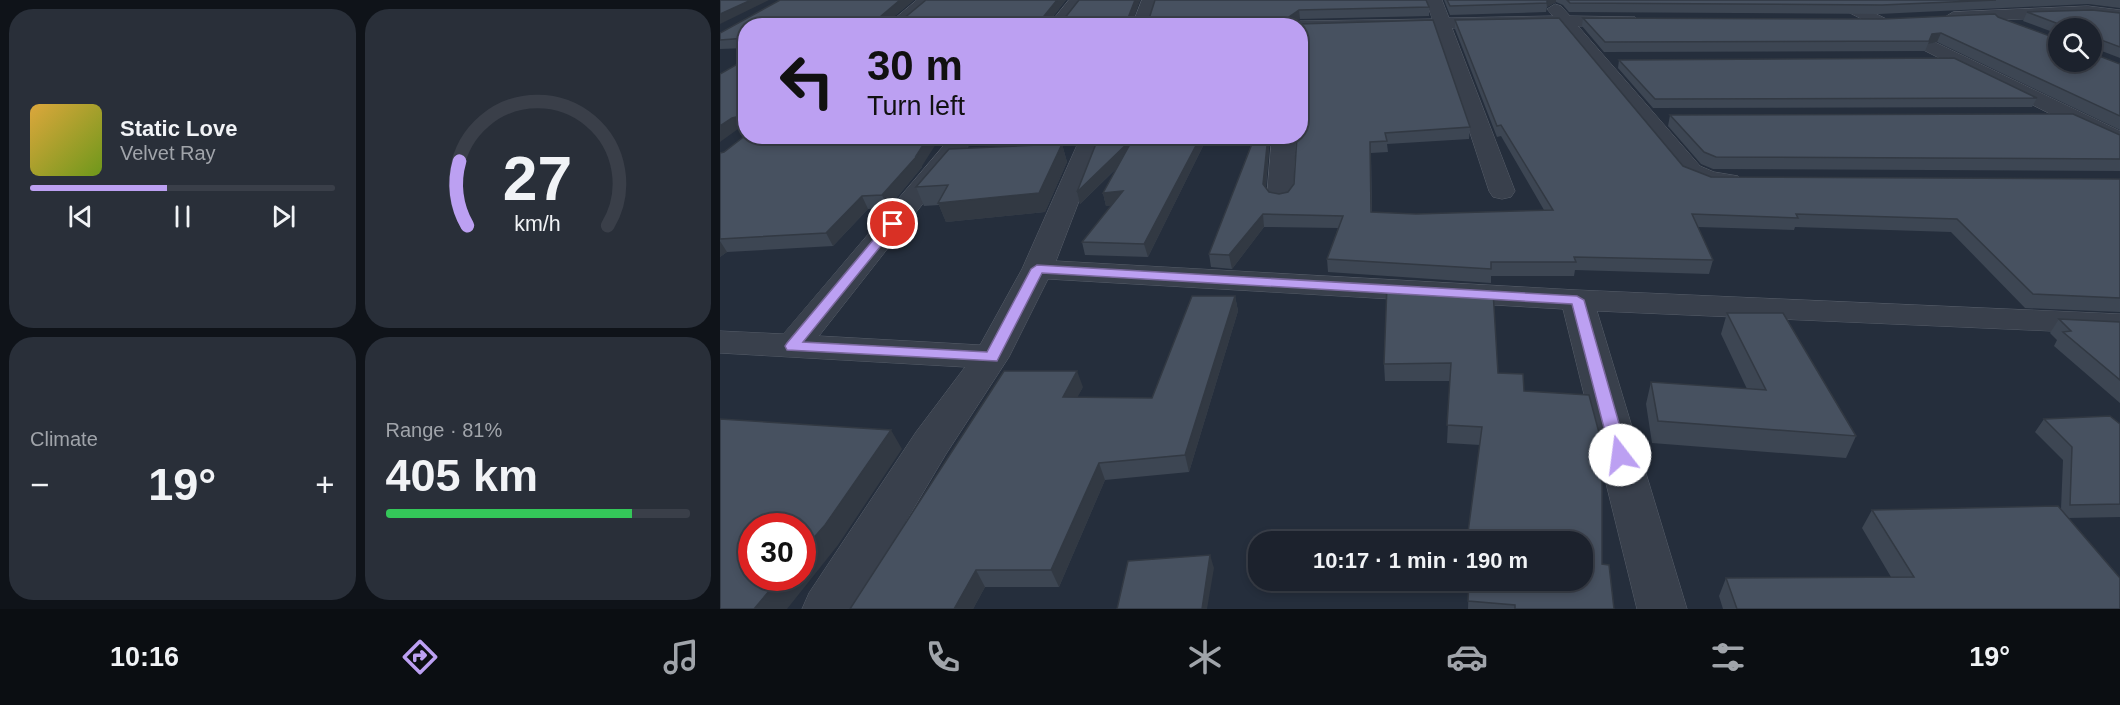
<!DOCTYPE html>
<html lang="en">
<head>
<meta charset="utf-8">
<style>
  body { margin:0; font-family:Helvetica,sans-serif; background:#292f39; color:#f1f3f6; height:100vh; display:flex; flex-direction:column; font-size:22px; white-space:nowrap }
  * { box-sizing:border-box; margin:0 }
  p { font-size:20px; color:#a0a4aa }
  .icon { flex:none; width:33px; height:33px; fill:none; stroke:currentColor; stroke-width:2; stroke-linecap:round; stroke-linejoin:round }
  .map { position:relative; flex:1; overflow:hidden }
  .sheet { display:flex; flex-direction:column; gap:9px; padding:9px; background:#0f1319; width:720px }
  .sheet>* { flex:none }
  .banner { position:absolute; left:18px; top:18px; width:570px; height:126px; border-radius:24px; box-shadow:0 3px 9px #0003,0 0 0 2px #3a3f49; background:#bca0f2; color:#111; overflow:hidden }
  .controls { position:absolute; left:1328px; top:18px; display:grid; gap:12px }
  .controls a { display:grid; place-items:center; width:54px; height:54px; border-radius:50%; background:#1c222d; box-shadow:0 3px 9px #0003,0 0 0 2px #3a3f49; font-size:30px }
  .speed { position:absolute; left:18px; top:513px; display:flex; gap:12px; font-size:30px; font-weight:700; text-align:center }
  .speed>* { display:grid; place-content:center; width:78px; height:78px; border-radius:50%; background:#1c222d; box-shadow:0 3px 9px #0003,0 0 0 2px #3a3f49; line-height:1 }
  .speed .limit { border:9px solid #d22; background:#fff; color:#111 }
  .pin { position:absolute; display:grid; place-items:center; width:51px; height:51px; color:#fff; margin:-26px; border:3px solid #fff; border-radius:50%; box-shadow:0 2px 6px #0007 }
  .me { position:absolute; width:66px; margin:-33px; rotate:345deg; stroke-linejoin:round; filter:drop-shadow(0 0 4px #0008) }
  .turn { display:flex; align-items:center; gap:21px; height:126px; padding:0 30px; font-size:27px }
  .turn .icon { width:78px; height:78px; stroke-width:2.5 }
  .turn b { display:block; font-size:42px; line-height:51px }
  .big { font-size:45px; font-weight:600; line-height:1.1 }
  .sheet .tile { flex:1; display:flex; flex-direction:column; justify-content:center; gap:9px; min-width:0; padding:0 21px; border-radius:24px; background:#292f39 }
  .sheet .dial { align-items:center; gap:0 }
  .dial svg { height:156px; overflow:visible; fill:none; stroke:#3a3f49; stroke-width:7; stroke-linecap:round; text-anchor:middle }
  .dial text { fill:#f1f3f6; stroke:none }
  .song { display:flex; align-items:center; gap:18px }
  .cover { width:72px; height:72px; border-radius:9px; background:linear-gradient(135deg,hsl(40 70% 55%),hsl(80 70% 35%)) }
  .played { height:6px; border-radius:3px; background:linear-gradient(90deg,#bca0f2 45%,#3a3f49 45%) }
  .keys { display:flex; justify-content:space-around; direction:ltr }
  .heat { display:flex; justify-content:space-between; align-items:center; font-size:33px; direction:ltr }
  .charge { height:9px; border-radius:4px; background:linear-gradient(90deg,#34c759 81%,#3a3f49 0) }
  .sheet .tiles { flex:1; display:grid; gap:9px; grid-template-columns:repeat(2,1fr) }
  .trip { position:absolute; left:528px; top:531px; width:345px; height:60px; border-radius:24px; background:#1c222d; box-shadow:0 3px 9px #0003,0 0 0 2px #3a3f49; font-weight:600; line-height:60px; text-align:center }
  .tab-bar { display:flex; height:96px; justify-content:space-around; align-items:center; background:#0b0e12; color:#a0a4aa }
  .tab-bar .icon { width:42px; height:42px }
  .tab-bar .on { color:#bca0f2 }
  .tab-bar b { font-size:27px; color:#f1f3f6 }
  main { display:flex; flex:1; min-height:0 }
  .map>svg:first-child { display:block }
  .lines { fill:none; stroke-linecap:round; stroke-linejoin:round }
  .street-casing { stroke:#575e6a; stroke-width:1 }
  .street { fill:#39404c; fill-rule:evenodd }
  .wall { fill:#3d4653 }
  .shaded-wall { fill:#323943 }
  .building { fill:#475160; stroke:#323943; stroke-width:1.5 }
  .route { fill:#bca0f2; stroke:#7a689d; stroke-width:1.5 }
</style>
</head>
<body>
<main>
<section class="sheet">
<div class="tiles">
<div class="tile">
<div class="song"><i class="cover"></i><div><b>Static Love</b><p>Velvet Ray</p></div></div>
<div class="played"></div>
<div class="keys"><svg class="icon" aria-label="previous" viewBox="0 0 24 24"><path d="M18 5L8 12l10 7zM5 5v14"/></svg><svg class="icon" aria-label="pause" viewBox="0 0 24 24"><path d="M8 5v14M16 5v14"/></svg><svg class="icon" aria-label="next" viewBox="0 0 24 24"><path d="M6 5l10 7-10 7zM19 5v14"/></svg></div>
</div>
<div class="tile dial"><svg viewBox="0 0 100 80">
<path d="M14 69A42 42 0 1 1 86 69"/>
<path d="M14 69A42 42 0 0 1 10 36" stroke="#bca0f2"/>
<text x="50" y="56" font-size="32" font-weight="700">27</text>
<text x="50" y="72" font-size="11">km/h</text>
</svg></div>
<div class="tile"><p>Climate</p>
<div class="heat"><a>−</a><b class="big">19°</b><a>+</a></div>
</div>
<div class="tile"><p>Range · 81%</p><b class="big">405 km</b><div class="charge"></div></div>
</div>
</section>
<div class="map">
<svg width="1400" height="609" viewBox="0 0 1400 609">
  <rect width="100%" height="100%" fill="#252e3c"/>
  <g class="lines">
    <g class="street-casing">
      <g id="street">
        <polygon points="197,0 215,0 185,26 166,26"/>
        <polygon points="349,0 365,0 345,26 328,26"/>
        <polygon points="422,0 438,0 429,26 412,26"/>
        <path d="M706,0H722L729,18L833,16L827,9L835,4L841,6L850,16L915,17L917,20L915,23L909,25L858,26L980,166L994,172L1018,176L1022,181L1018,186C998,191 980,185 962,176L841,26L732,28L795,191L791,197L782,199L773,197L769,191L716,29L580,31V26H572L580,21L712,19Z"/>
        <polygon points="1107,0 1127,0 1400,131 1400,147 1392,145 1110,3"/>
        <polygon points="1368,6 1400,10 1400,20 1368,16 1233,22 1225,17 1233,12"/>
        <polygon points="232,136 256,136 99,336 260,345 302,269 361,136 384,136 336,261 857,290 1400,314 1400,334 877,311 967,609 917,609 843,309 328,279 289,357 226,454 134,609 82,609 89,593 196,432 245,367 0,353 0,331 63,334"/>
        <polygon points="552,136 576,136 573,196 569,202 560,204 551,202 547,196"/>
      </g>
    </g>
    <use href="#street" class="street"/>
  </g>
  <g class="wall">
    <polygon points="60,0 194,0 171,19 183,19 346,0 331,19 344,19 359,0 420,0 413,19 429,19 435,0 709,7 709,16 580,19 577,20 579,24 750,127 749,139 667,144 668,152 651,153 652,212 696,214 824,210 781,136 777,137 735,29 735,20 963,166 991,177 1400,179 1400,312 1305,308 1231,232 1075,227 1074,230 978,227 993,260 989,274 855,270 854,276 771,276 771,283 608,272 607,259 618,228 544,227 512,269 491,267 489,254 533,140 524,136 550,136 546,187 549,192 559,194 568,192 574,184 580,26 26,26 26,48 0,49 0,33"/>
    <polygon points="724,0 1400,0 1400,8 1368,4 1159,14 849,12 843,5 836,2 827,7 826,12 730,15"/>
    <polygon points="1307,12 1400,13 1400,58 1374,48 1374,54 1400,64 1400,130 1217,42 1208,44 1205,51 884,52 862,26 863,18 1162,19 1278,17 1338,62 1371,28 1338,28 1338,34 1303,21"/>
    <polygon points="899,60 1317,98 1312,107 933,108 898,68"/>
    <polygon points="950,115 1400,135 1400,171 993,169 981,164 948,126"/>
    <polygon points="379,136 488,136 428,257 365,255 362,242 392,205 386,206 383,193 397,168 360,204 357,192"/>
    <polygon points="342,144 347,162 325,212 226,222 219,205 204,206 196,187"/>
    <polygon points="0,153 202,166 202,167 168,208 148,209 113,246 7,252 0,257"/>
    <polygon points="667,285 778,373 804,391 882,564 894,609 748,609 749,580 862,542 747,542 760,445 727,443 730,381 665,381 664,364"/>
    <polygon points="515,296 518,311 469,472 385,480 339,587 265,587 253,609 130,609 363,387 357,397 432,398"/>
    <polygon points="1007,313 1136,436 1126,458 932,443 926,404 931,382 1027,389 1001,334"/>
    <polygon points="1339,319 1400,322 1400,403 1334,346 1337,340 1330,333"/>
    <polygon points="1324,419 1400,424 1400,517 1348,518 1400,609 1003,609 999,596 1006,578 1171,577 1142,528 1152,510 1341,509 1343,460 1315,432"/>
  </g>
  <g class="shaded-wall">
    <polygon points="31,0 49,0 0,24 0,14"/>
    <polygon points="180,0 194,0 165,24 161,19 161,16"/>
    <polygon points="337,0 346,0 326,25 324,16"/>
    <polygon points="415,0 420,0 411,26 408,18"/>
    <polygon points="826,0 836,0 836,2 827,7"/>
    <polygon points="579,10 580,19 570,26 569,17"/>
    <polygon points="1221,33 1217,42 1208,44 1212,34"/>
    <polygon points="21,116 22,123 25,128 18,129 0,142 0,126 12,118"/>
    <polygon points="209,136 221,136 202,166 202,167 168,208 162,195 196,156"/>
    <polygon points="481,136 488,136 428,257 424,244"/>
    <polygon points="548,136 550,136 545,196 543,184"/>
    <polygon points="414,137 416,149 360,204 357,192"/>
    <polygon points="342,144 347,162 325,212 226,222 218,203"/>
    <polygon points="403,191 406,204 386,206 383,193"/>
    <polygon points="142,196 148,209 113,246 106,233"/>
    <polygon points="543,214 544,227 512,269 509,255"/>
    <polygon points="0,241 7,252 0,257"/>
    <polygon points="515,296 518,311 469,472 465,455"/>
    <polygon points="357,371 363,387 349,413 343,397"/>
    <polygon points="171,430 182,449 118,545 67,609 34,609 60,578 82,578 82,551"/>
    <polygon points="379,463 385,480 339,587 331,570"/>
    <polygon points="490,555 494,568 487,609 482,609"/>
    <polygon points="256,570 265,587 253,609 234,609"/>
  </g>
  <g class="building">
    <polygon points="0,0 31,0 0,14"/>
    <polygon points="60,0 180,0 161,16 161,19 183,19 206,0 337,0 324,16 324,19 344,19 359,0 415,0 408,18 429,19 435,0 706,0 709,7 579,10 569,17 577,19 579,24 713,20 750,127 665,133 667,141 650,142 651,212 696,214 833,210 781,125 777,126 735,20 839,18 963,166 991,177 1400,179 1400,298 1313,294 1237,219 1076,214 1078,218 972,214 993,260 854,257 856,262 771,262 771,269 607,259 623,216 543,214 509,255 489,254 535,136 548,136 543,184 549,192 559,194 568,192 574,184 577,136 580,136 580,26 26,26 26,38 0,40 0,33"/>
    <polygon points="727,0 827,0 827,3 730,6"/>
    <polygon points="847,0 1276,0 1162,5 850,3"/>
    <polygon points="1372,10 1400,13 1400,47 1376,38 1373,40 1374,54 1400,64 1400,116 1221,33 1212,34 1209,41 885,42 863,18 1162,19 1275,14 1278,17 1338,39 1338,62 1371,62 1371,28 1344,28 1344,26 1307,12"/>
    <polygon points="1234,58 1317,98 935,99 899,60"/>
    <polygon points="26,59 26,123 22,123 21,116 12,118 0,126 0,74"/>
    <polygon points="1353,114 1400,135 1400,159 996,157 984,152 950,115"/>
    <polygon points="26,135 26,136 209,136 196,156 197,156 162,195 142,196 106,233 0,239 0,153 4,152"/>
    <polygon points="379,136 481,136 424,244 362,242 403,191 383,193 414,137 357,192"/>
    <polygon points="342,144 319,193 218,203 228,185 196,187 229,149"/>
    <polygon points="667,285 773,291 778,373 803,374 804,391 869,395 882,444 882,564 889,565 894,609 795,609 795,605 748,601 749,580 862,580 862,542 752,542 752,540 747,540 762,427 727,425 731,363 664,364"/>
    <polygon points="472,296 515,296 465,455 379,463 331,570 256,570 234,609 130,609 284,371 357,371 343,397 432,398"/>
    <polygon points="1007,313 1063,313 1136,436 938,421 931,382 1046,390"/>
    <polygon points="1339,319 1400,322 1400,380 1343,332 1351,331"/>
    <polygon points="1390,416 1400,424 1400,504 1350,505 1352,447 1324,419"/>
    <polygon points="0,419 171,430 105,525 82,551 82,526 32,526 32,578 60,578 34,609 0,609"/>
    <polygon points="1338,506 1400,578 1400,609 1017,609 1006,578 1194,577 1152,510"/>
    <polygon points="490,555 482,609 397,609 408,561"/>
  </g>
  <polygon class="route" points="173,220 177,221 177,226 83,342 267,352 311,269 317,265 857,296 864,300 908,455 906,459 900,461 894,459 891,455 852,304 322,273 277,361 67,350 65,346 67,343 169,221"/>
</svg>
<div class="controls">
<a><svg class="icon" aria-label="search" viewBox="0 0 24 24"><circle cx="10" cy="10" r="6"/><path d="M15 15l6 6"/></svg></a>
</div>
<div class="speed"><div class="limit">30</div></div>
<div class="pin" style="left:173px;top:224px;background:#d93025"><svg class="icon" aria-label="arrive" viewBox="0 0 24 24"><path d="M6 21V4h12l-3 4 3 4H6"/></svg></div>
<svg class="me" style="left:900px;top:455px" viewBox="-20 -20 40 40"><circle r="19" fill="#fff"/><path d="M0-13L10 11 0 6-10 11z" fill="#bca0f2"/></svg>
<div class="trip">10:17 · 1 min · 190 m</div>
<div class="banner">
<div class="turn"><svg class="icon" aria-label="left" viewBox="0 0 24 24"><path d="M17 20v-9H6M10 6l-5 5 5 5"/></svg><div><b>30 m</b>Turn left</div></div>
</div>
</div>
</main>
<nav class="tab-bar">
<b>10:16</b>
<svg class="icon on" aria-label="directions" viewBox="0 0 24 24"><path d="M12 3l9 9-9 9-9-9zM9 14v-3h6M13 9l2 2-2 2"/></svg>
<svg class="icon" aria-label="music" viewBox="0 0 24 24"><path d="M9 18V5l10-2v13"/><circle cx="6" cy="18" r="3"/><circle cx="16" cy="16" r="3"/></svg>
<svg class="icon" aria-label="phone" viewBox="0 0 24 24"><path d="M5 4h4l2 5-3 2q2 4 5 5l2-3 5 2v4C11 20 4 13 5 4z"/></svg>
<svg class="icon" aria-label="climate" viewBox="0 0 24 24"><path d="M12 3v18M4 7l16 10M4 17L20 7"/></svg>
<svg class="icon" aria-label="car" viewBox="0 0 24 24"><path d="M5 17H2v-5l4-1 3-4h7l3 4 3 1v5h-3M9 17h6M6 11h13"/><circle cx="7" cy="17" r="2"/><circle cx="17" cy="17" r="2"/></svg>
<svg class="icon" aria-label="filters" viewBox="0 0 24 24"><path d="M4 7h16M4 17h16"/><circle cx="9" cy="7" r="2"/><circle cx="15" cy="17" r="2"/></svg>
<b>19°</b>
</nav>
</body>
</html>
